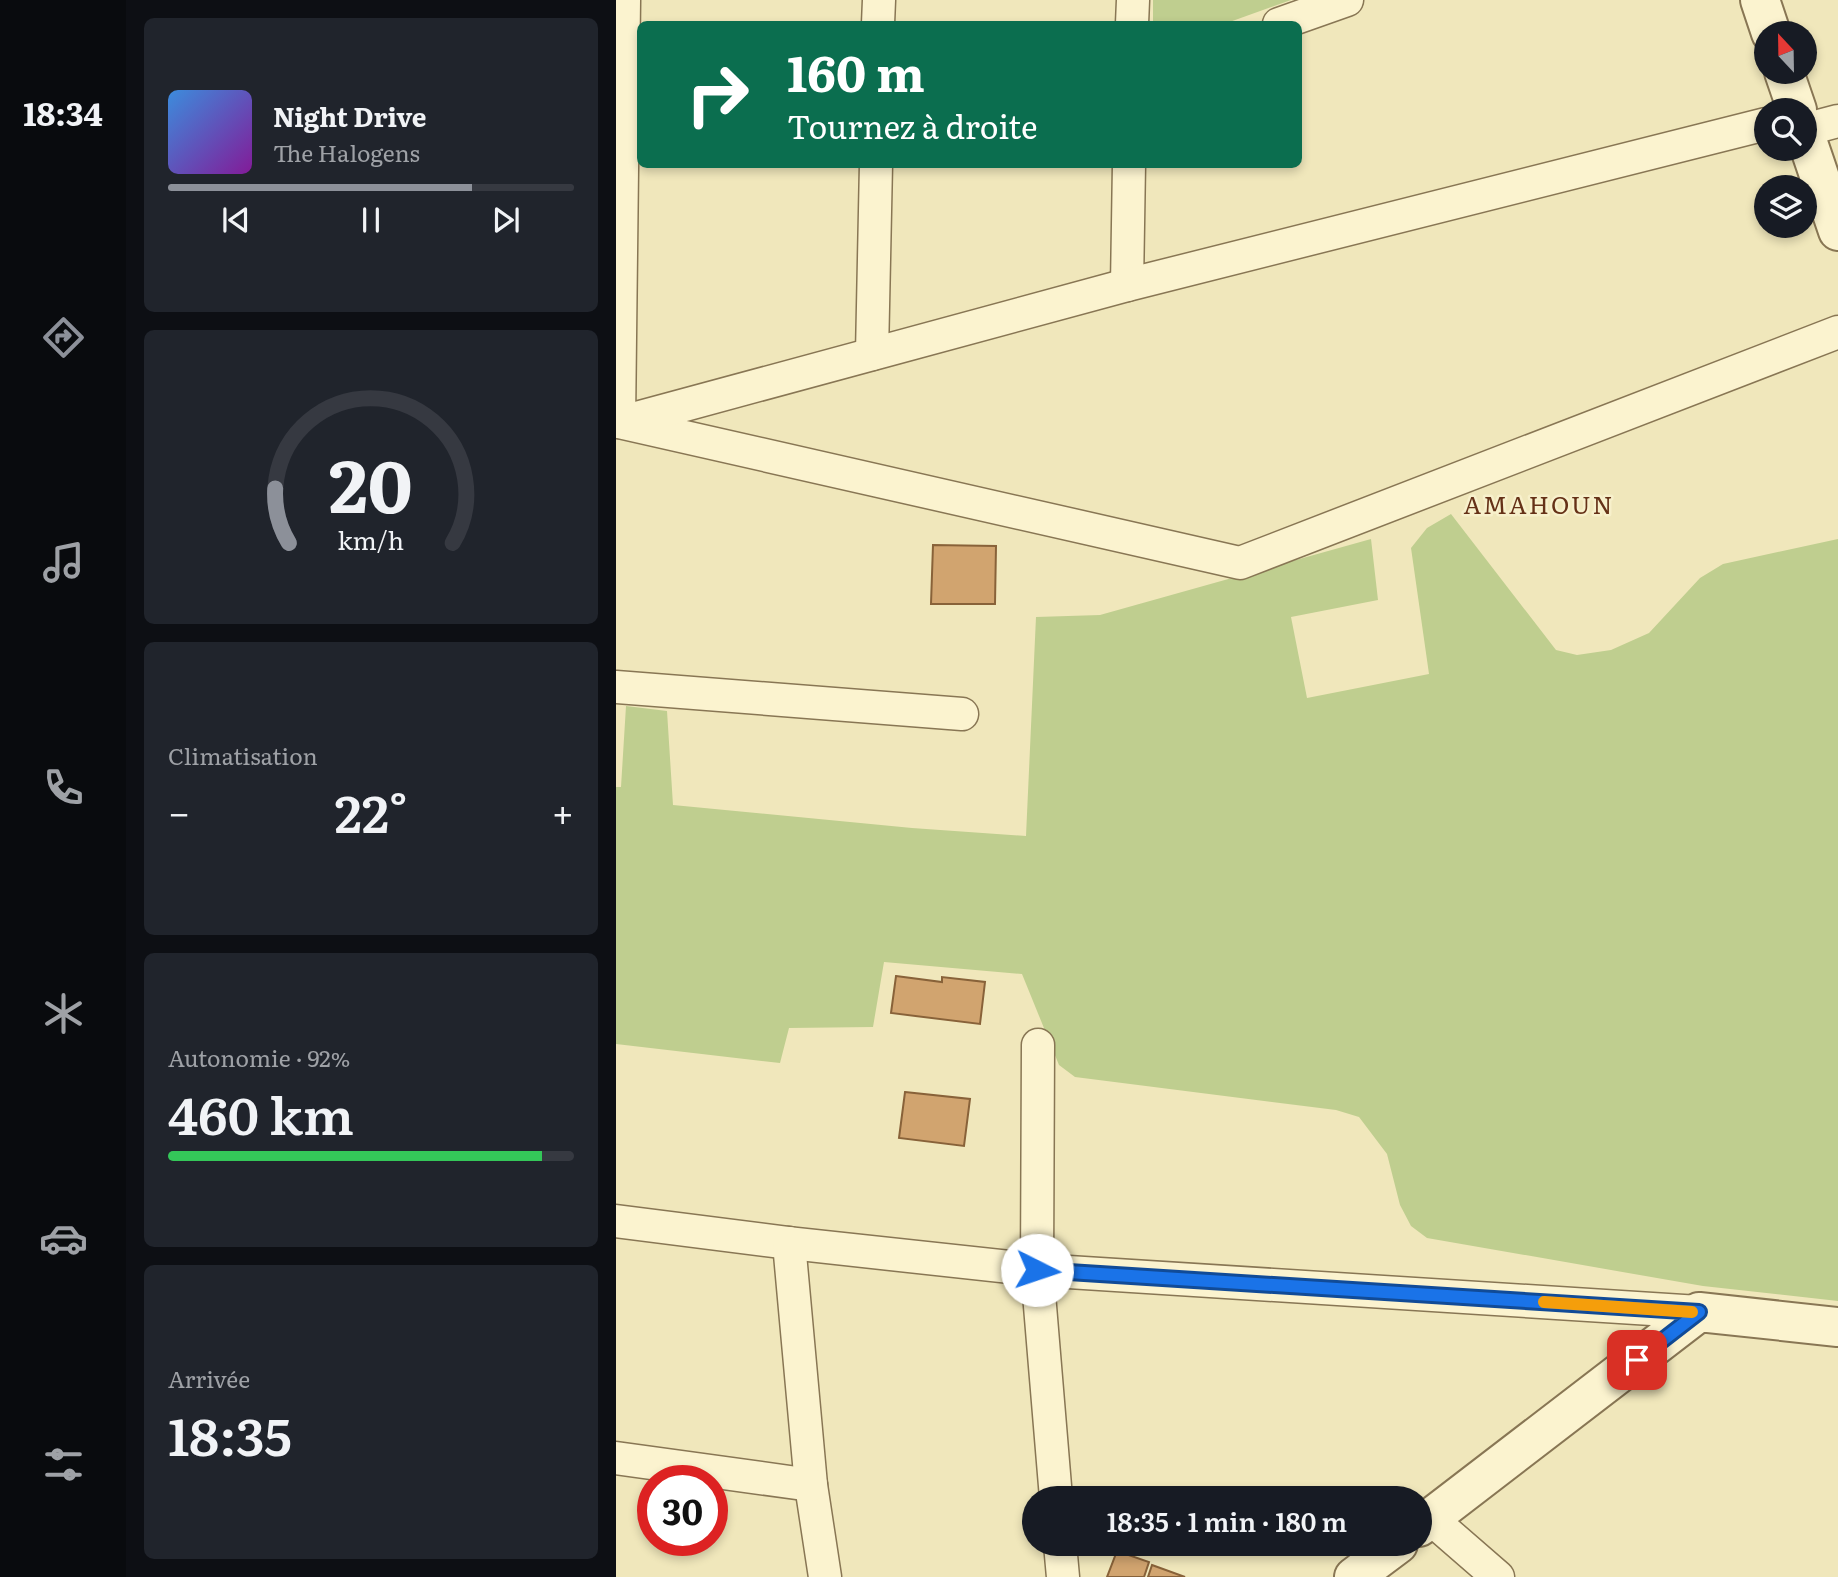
<!DOCTYPE html>
<html lang="fr">
<head>
<meta charset="utf-8">
<style>
  body { margin:0; font-family:Literata,serif; background:#20242c; color:#f1f3f6; height:100vh; display:flex; flex-direction:column; font-size:26px; white-space:nowrap }
  * { box-sizing:border-box; margin:0 }
  p { font-size:23px; color:#9ea1a6 }
  .icon { flex:none; width:38px; height:38px; fill:none; stroke:currentColor; stroke-width:2; stroke-linecap:round; stroke-linejoin:round }
  .map { position:relative; flex:1; overflow:hidden }
  .details { display:flex; flex-direction:column; gap:18px; padding:18px; background:#0d0f14; width:490px }
  .details>* { flex:none }
  .banner { position:absolute; left:21px; top:21px; width:665px; height:147px; border-radius:10px; box-shadow:0 4px 10px #0003; background:#0b6e4f; color:#fff; overflow:hidden }
  .needle { width:46px; rotate:338deg }
  .buttons { position:absolute; left:1138px; top:21px; display:grid; gap:14px }
  .buttons a { display:grid; place-items:center; width:63px; height:63px; border-radius:50%; background:#171b24; box-shadow:0 4px 10px #0003; font-size:35px }
  .speed { position:absolute; left:21px; top:1465px; display:flex; gap:14px; font-size:35px; font-weight:700; text-align:center }
  .speed>* { display:grid; place-content:center; width:91px; height:91px; border-radius:50%; background:#171b24; box-shadow:0 4px 10px #0003; line-height:1 }
  .speed .limit { border:10px solid #d22; background:#fff; color:#111 }
  .pin { position:absolute; display:grid; place-items:center; width:60px; height:60px; color:#fff; margin:-30px; border-radius:14px; box-shadow:0 4px 10px #0006 }
  .me { position:absolute; width:77px; margin:-38px; rotate:94deg; stroke-linejoin:round; filter:drop-shadow(0 0 5px #0008) }
  .turn { display:flex; align-items:center; gap:24px; height:147px; padding:0 35px; font-size:32px }
  .turn .icon { width:91px; height:91px; stroke-width:2.5 }
  .turn b { display:block; font-size:49px; line-height:60px }
  .big { font-size:52px; font-weight:600; line-height:1.1 }
  .details .widget { flex:1; display:flex; flex-direction:column; justify-content:center; gap:10px; min-width:0; padding:0 24px; border-radius:10px; background:#20242c }
  .details .dial { align-items:center; gap:0 }
  .dial svg { height:182px; overflow:visible; fill:none; stroke:#363941; stroke-width:7; stroke-linecap:round; text-anchor:middle }
  .dial text { fill:#f1f3f6; stroke:none }
  .song { display:flex; align-items:center; gap:21px }
  .cover { width:84px; height:84px; border-radius:10px; background:linear-gradient(135deg,hsl(210 70% 55%),hsl(290 70% 35%)) }
  .played { height:7px; border-radius:4px; background:linear-gradient(90deg,#8c9099 75%,#363941 75%) }
  .keys { display:flex; justify-content:space-around; direction:ltr }
  .heat { display:flex; justify-content:space-between; align-items:center; font-size:38px; direction:ltr }
  .charge { height:10px; border-radius:5px; background:linear-gradient(90deg,#34c759 92%,#363941 0) }
  .trip { position:absolute; left:406px; top:1486px; width:410px; height:70px; border-radius:35px; background:#171b24; box-shadow:0 4px 10px #0003; font-weight:600; line-height:70px; text-align:center }
  main { display:flex; flex:1; min-height:0 }
  .dock { display:flex; flex-direction:column; width:126px; justify-content:space-around; align-items:center; background:#090b0e; color:#9ea1a6 }
  .dock .icon { width:49px; height:49px }
  .dock .current { color:#8c9099 }
  .dock b { font-size:32px; color:#f1f3f6 }
  .map>svg:first-child { display:block }
  .green { fill:#bfce8f }
  .building { fill:#d1a46f; stroke:#886239; stroke-width:2 }
  .lines { fill:none; stroke-linecap:round; stroke-linejoin:round }
  .minor-casing { stroke:#887654; stroke-width:35 }
  .tertiary-casing { stroke:#887654; stroke-width:42 }
  .minor { stroke:#fbf3cf; stroke-width:32 }
  .tertiary { stroke:#fbf3cf; stroke-width:38 }
  .route-casing { stroke:#114b97; stroke-width:18 }
  .route { stroke:#1a73e8; stroke-width:12 }
  .slow { stroke:#f59e0b; stroke-width:12 }
  .labels { text-anchor:middle; stroke-width:5; stroke-linejoin:round; paint-order:stroke }
  .quarter-label { font-size:24px; letter-spacing:2px; fill:#653117; stroke:#f7f0cb }
</style>
</head>
<body>
<main>
<nav class="dock">
<b>18:34</b>
<svg class="icon current" aria-label="directions" viewBox="0 0 24 24"><path d="M12 3l9 9-9 9-9-9zM9 14v-3h6M13 9l2 2-2 2"/></svg>
<svg class="icon" aria-label="music" viewBox="0 0 24 24"><path d="M9 18V5l10-2v13"/><circle cx="6" cy="18" r="3"/><circle cx="16" cy="16" r="3"/></svg>
<svg class="icon" aria-label="phone" viewBox="0 0 24 24"><path d="M5 4h4l2 5-3 2q2 4 5 5l2-3 5 2v4C11 20 4 13 5 4z"/></svg>
<svg class="icon" aria-label="climate" viewBox="0 0 24 24"><path d="M12 3v18M4 7l16 10M4 17L20 7"/></svg>
<svg class="icon" aria-label="car" viewBox="0 0 24 24"><path d="M5 17H2v-5l4-1 3-4h7l3 4 3 1v5h-3M9 17h6M6 11h13"/><circle cx="7" cy="17" r="2"/><circle cx="17" cy="17" r="2"/></svg>
<svg class="icon" aria-label="filters" viewBox="0 0 24 24"><path d="M4 7h16M4 17h16"/><circle cx="9" cy="7" r="2"/><circle cx="15" cy="17" r="2"/></svg>
</nav>
<section class="details">
<div class="widget">
<div class="song"><i class="cover"></i><div><b>Night Drive</b><p>The Halogens</p></div></div>
<div class="played"></div>
<div class="keys"><svg class="icon" aria-label="previous" viewBox="0 0 24 24"><path d="M18 5L8 12l10 7zM5 5v14"/></svg><svg class="icon" aria-label="pause" viewBox="0 0 24 24"><path d="M8 5v14M16 5v14"/></svg><svg class="icon" aria-label="next" viewBox="0 0 24 24"><path d="M6 5l10 7-10 7zM19 5v14"/></svg></div>
</div>
<div class="widget dial"><svg viewBox="0 0 100 80">
<path d="M14 69A42 42 0 1 1 86 69"/>
<path d="M14 69A42 42 0 0 1 8 45" stroke="#8c9099"/>
<text x="50" y="56" font-size="32" font-weight="700">20</text>
<text x="50" y="72" font-size="11">km/h</text>
</svg></div>
<div class="widget"><p>Climatisation</p>
<div class="heat"><a>−</a><b class="big">22°</b><a>+</a></div>
</div>
<div class="widget"><p>Autonomie · 92%</p><b class="big">460 km</b><div class="charge"></div></div>
<div class="widget"><p>Arrivée</p><b class="big">18:35</b></div>
</section>
<div class="map">
<svg width="1222" height="1577" viewBox="0 0 1222 1577">
  <rect width="100%" height="100%" fill="#f0e7bb"/>
  <g class="green">
    <polygon points="537,0 675,0 608,24 537,24"/>
    <polygon points="835,514 940,650 961,655 995,650 1033,633 1084,578 1107,564 1222,539 1222,1301 1087,1286 811,1238 795,1226 784,1205 771,1154 743,1117 720,1110 459,1077 443,1065 406,974 268,962 257,1027 173,1028 164,1063 0,1044 0,787 5,787 10,706 51,711 57,805 296,828 410,836 420,617 484,615 755,539 762,600 675,617 691,698 813,674 795,548 811,528"/>
  </g>
  <g class="building">
    <polygon points="317,545 380,546 379,604 315,604"/>
    <polygon points="280,976 326,982 326,977 369,982 364,1024 275,1013"/>
    <polygon points="289,1092 354,1099 348,1146 283,1138"/>
    <polygon points="501,1551 533,1562 528,1577 491,1577"/>
    <polygon points="536,1565 569,1577 532,1577"/>
  </g>
  <g class="lines">
    <g class="minor-casing">
      <g id="minor">
        <polyline points="262,24 263,0"/>
        <polyline points="516,24 517,0"/>
        <polyline points="663,24 731,0"/>
        <polyline points="1188,130 1222,121"/>
        <polyline points="511,285 513,164"/>
        <polyline points="256,354 260,164"/>
        <polyline points="3,422 624,563 1222,332"/>
        <polyline points="3,422 8,0"/>
        <polyline points="6,422 511,285 1150,124"/>
        <polyline points="0,687 346,714"/>
        <polyline points="422,1045 421,1270 440,1498"/>
        <polyline points="0,1221 173,1243 421,1270 1083,1312"/>
        <polyline points="173,1243 195,1485 209,1577"/>
        <polyline points="0,1458 195,1485"/>
        <polyline points="814,1518 882,1577"/>
        <polyline points="444,1544 447,1577"/>
      </g>
    </g>
    <g class="tertiary-casing">
      <g id="tertiary">
        <polyline points="1144,0 1155,33"/>
        <polyline points="1168,72 1181,110"/>
        <polyline points="1188,131 1222,231"/>
        <polyline points="803,1527 1083,1312 1222,1327"/>
        <polyline points="738,1577 782,1544"/>
      </g>
    </g>
    <use href="#minor" class="minor"/>
    <use href="#tertiary" class="tertiary"/>
  </g>
  <g class="lines">
    <g class="route-casing">
      <polyline id="route" points="421,1270 1083,1312 1021,1360"/>
    </g>
    <use href="#route" class="route"/>
    <polyline class="slow" points="928,1302 1076,1312"/>
  </g>
  <g class="labels">
    <g class="quarter-label">
      <text x="923" y="514">AMAHOUN</text>
    </g>
  </g>
</svg>
<div class="buttons">
<a><svg class="needle" viewBox="-14 -14 28 28"><path d="M0-13l5 13h-10z" fill="#e53935"/><path d="M0 13l5-13h-10z" fill="#9ea1a6"/></svg></a>
<a><svg class="icon" aria-label="search" viewBox="0 0 24 24"><circle cx="10" cy="10" r="6"/><path d="M15 15l6 6"/></svg></a>
<a><svg class="icon" aria-label="layers" viewBox="0 0 24 24"><path d="M12 4l9 5-9 5-9-5zM3 14l9 5 9-5"/></svg></a>
</div>
<div class="speed"><div class="limit">30</div></div>
<div class="pin" style="left:1021px;top:1360px;background:#d93025"><svg class="icon" aria-label="arrive" viewBox="0 0 24 24"><path d="M6 21V4h12l-3 4 3 4H6"/></svg></div>
<svg class="me" style="left:421px;top:1270px" viewBox="-20 -20 40 40"><circle r="19" fill="#fff"/><path d="M0-13L10 11 0 6-10 11z" fill="#1a73e8"/></svg>
<div class="trip">18:35 · 1 min · 180 m</div>
<div class="banner">
<div class="turn"><svg class="icon" aria-label="right" viewBox="0 0 24 24"><path d="M7 20v-9h11M14 6l5 5-5 5"/></svg><div><b>160 m</b>Tournez à droite</div></div>
</div>
</div>
</main>
</body>
</html>
